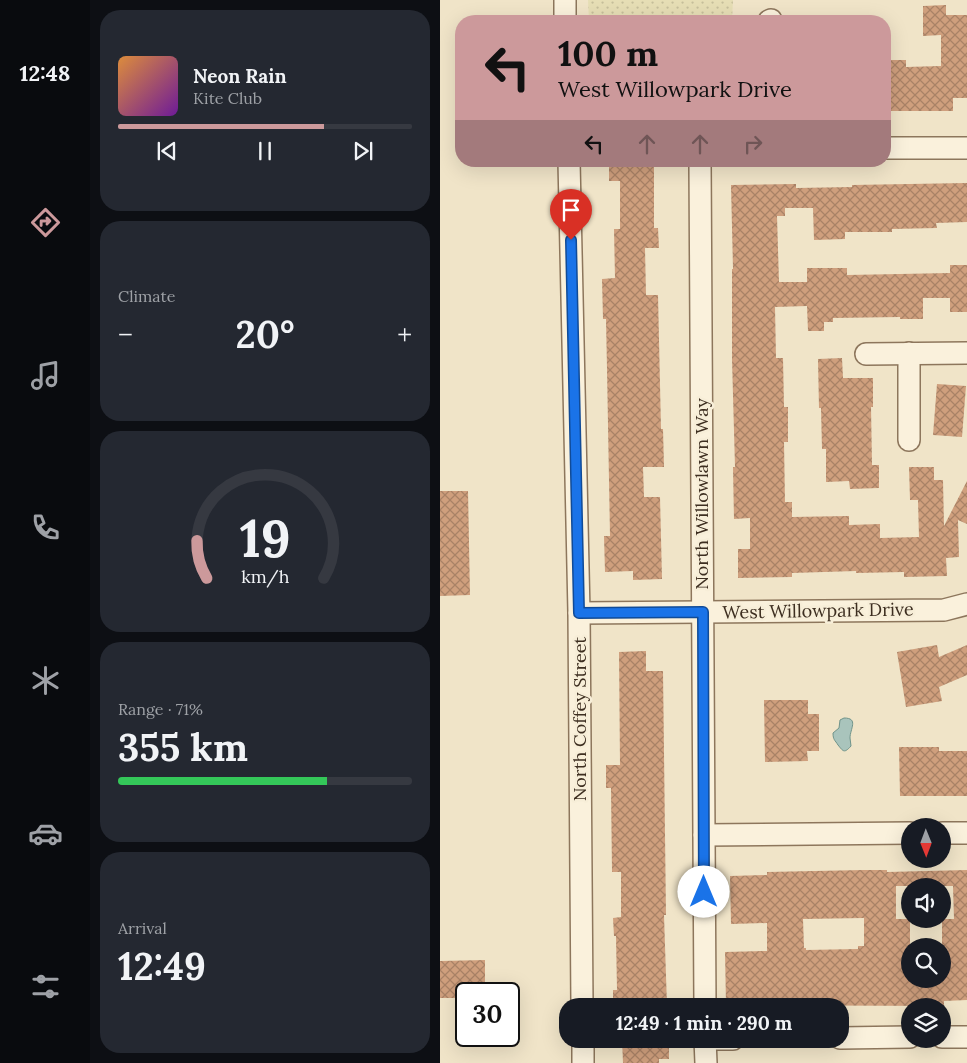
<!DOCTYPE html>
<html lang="en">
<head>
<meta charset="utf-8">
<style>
  body { margin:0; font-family:Lora,serif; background:#242831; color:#f1f3f6; height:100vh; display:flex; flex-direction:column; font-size:19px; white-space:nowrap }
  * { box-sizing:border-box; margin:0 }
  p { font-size:16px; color:#9ea1a6 }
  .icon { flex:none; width:28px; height:28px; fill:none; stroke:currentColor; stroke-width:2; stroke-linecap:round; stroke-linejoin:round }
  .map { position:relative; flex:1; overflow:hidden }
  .side { display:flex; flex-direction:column; gap:10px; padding:10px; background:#0d0f14; width:350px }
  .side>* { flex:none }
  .hud { position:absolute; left:15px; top:15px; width:436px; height:152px; border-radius:20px; box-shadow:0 5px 20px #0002; background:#cc999b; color:#111; overflow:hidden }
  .needle { width:32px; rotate:179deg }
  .fabs { position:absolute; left:461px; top:818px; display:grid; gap:10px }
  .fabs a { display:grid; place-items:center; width:50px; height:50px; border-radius:50%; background:#171b24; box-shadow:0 5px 20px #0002; font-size:25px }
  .speed { position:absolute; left:15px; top:982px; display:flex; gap:10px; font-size:25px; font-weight:700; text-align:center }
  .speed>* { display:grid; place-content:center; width:65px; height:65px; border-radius:50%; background:#171b24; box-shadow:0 5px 20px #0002; line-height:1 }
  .speed .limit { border:2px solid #111; border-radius:8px; background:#fff; color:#111 }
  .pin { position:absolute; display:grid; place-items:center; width:42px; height:42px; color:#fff; margin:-51px -21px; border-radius:50% 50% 50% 0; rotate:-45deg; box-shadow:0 0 5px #0007 }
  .pin .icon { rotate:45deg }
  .me { position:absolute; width:55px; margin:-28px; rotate:0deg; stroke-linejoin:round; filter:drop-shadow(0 0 4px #0008) }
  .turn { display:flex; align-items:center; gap:18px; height:105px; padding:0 20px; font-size:22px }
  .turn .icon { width:65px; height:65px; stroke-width:2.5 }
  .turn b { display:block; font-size:35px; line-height:42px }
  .lanes { display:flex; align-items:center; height:48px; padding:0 20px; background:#0003; justify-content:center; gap:25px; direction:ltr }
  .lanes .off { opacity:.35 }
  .big { font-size:38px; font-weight:700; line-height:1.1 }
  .side .tile { flex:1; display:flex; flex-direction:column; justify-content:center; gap:8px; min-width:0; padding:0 18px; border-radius:20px; background:#242831 }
  .side .dial { align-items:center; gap:0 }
  .dial svg { height:130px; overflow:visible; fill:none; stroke:#363941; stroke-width:7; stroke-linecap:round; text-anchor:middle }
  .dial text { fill:#f1f3f6; stroke:none }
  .song { display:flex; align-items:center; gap:15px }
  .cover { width:60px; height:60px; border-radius:8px; background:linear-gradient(135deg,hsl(30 70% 55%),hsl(280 70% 35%)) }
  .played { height:5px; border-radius:2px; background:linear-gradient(90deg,#cc999b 70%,#363941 70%) }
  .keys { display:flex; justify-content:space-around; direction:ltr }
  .heat { display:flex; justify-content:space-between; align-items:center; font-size:28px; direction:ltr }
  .charge { height:8px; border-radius:4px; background:linear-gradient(90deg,#34c759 71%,#363941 0) }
  .trip { position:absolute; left:119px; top:998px; width:290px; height:50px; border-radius:20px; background:#171b24; box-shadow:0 5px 20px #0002; font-weight:700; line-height:50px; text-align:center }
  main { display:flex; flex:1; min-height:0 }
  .tab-bar { display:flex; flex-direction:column; width:90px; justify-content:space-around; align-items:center; background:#090b0e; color:#9ea1a6 }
  .tab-bar .icon { width:35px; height:35px }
  .tab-bar .active { color:#cc999b }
  .tab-bar b { font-size:22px; color:#f1f3f6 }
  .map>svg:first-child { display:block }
  .farmland { fill:url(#farmland-dots) }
  .water { fill:#a9c4bc; stroke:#6f938a }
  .building { fill:url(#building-cross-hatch); fill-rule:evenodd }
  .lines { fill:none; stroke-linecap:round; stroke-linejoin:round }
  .minor-casing { stroke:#8d765c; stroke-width:24 }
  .minor { stroke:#faf1dc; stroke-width:21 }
  .route-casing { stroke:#114b97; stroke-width:12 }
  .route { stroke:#1a73e8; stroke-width:9 }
  .labels { text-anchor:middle; stroke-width:5; stroke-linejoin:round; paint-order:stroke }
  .street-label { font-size:18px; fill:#3d2e20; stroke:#f7eed8 }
</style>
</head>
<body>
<main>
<nav class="tab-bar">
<b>12:48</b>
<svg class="icon active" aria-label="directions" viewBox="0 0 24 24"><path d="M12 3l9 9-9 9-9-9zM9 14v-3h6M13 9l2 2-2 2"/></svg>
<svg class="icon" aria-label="music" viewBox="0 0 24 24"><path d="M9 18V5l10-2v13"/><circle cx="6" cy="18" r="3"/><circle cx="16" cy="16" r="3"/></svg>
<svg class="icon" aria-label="phone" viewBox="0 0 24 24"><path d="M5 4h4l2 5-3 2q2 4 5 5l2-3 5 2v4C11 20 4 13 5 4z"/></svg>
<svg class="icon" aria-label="climate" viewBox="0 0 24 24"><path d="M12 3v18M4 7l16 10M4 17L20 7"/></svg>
<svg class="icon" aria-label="car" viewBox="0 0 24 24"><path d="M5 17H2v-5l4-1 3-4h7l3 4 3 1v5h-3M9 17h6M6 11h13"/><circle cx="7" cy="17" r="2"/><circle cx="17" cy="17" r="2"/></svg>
<svg class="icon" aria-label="filters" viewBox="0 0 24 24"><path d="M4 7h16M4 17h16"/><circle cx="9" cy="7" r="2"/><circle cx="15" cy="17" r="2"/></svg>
</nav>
<section class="side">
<div class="tile">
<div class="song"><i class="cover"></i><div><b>Neon Rain</b><p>Kite Club</p></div></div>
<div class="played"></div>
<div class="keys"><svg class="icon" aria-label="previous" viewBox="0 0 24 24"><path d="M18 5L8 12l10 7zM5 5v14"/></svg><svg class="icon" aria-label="pause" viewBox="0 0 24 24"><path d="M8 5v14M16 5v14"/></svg><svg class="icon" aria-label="next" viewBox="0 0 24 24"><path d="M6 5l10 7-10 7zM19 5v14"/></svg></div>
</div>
<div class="tile"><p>Climate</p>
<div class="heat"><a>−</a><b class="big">20°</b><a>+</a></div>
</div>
<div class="tile dial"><svg viewBox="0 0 100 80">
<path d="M14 69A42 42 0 1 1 86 69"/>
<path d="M14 69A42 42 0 0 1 8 46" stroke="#cc999b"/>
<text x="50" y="56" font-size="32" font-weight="700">19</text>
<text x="50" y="72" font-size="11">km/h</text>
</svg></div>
<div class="tile"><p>Range · 71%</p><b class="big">355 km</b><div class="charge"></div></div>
<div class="tile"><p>Arrival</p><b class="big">12:49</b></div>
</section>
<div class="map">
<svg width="527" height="1063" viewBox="0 0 527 1063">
  <defs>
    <pattern id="farmland-dots" width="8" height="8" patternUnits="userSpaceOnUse" patternTransform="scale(1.25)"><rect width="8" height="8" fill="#e6deb5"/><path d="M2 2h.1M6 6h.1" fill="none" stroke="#c6bf9b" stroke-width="1.8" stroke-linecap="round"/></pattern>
    <pattern id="building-cross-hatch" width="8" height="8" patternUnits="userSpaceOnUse" patternTransform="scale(1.25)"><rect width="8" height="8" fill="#cf9f7d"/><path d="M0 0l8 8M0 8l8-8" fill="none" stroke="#a98266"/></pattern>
  </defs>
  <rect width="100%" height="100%" fill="#f0e4c8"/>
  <polygon class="farmland" points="148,0 293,0 292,21 149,21"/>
  <path class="water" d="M404,718C419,718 410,729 410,738C410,741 411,743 411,746C404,754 403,751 398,745C395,740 393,740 393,733L399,728L400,720Z"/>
  <g class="building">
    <polygon points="506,5 506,15 527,15 527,98 513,98 513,111 445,111 445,60 466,60 466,67 501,66 501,35 483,36 483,6"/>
    <polygon points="169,163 214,163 214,228 218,228 219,248 205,248 206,295 218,295 221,429 223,429 224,467 203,467 204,497 220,497 222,579 193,580 193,571 165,572 164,536 170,536 167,369 166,319 163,319 162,279 175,278 174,229 180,229 180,181 169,181"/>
    <polygon points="527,183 527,222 496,223 497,228 452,229 452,232 405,232 405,239 374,240 373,208 345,208 345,216 337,216 339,282 367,282 367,268 407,268 407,275 460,274 510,273 510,265 527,265 527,312 510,312 510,298 483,298 483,319 460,319 460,317 393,318 393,322 384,322 384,331 368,331 367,306 335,307 336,358 343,358 344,407 348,407 348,442 344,442 345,502 352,502 352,517 409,516 409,525 440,524 440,538 479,537 478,500 470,500 469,467 494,467 494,480 503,480 504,526 527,481 527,524 518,520 519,557 506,558 507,576 464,577 464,572 416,573 416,571 352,573 352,577 298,578 298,549 310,549 310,518 294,519 293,467 295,467 292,359 292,269 293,269 291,185 356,184 356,188 412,187 412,185"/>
    <polygon points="402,358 403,378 433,378 433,407 431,407 432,465 439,465 439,488 410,489 409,481 386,482 386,449 382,449 381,408 379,408 378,359"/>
    <polygon points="497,384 526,386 522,437 493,435"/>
    <polygon points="0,491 28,491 30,595 0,596"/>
    <polygon points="497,645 499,657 527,645 527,675 499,687 502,701 466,707 457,652"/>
    <polygon points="206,651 206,671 223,671 226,915 224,915 227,1006 173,1006 173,990 177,990 176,936 174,936 173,918 181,917 181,872 172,872 171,788 166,788 166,765 180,765 179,652"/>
    <polygon points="324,700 368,700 368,714 379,714 379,751 367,751 368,761 325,762"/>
    <polygon points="459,747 499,747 499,751 527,751 527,796 460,796"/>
    <path d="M423,870H447V872L527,870V1000L504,1001V1006L286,1005L285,952L327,951V923L291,924L290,876L327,875V872ZM456,886H513L514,919H502V979H470V919H456ZM424,918V946H418V949L366,950V948H364L363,919Z"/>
    <polygon points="45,960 45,994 26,994 26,998 0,998 0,961"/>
    <polygon points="182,1039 229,1039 229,1059 219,1059 219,1063 183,1063"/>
  </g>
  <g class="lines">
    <g class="minor-casing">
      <g id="minor">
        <polyline points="125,0 125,21"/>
        <polyline points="329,21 331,20"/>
        <polyline points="445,148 527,148"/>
        <polyline points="129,161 139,613 142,1006"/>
        <polyline points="260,161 265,1006"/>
        <polyline points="469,353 469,440"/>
        <polyline points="426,354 527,353"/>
        <polyline points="139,613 504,610 527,604"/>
        <polyline points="502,833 527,833"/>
        <polyline points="264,835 470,833"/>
        <polyline points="502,1037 527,1037"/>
        <polyline points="400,1038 470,1037"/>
        <polyline points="143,1039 143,1063"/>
        <polyline points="265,1039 293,1039"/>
        <polyline points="265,1039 266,1063"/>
      </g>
    </g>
    <use href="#minor" class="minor"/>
  </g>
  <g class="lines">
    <g class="route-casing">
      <polyline id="route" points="131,240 139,613 263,612 264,892"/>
    </g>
    <use href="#route" class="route"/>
  </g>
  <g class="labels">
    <g class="street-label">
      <text transform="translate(262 494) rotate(-90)" y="6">North Willowlawn Way</text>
      <text transform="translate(378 611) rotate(-1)" y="6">West Willowpark Drive</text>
      <text transform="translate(140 719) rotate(-90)" y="6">North Coffey Street</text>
    </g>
  </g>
</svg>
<div class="fabs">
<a><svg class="needle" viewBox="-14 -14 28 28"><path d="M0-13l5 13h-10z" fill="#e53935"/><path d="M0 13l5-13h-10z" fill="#9ea1a6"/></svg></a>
<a><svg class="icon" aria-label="sound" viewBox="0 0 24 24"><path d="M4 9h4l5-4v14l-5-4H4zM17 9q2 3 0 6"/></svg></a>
<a><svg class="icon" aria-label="search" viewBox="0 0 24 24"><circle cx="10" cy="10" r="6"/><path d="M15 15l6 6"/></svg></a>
<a><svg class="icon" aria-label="layers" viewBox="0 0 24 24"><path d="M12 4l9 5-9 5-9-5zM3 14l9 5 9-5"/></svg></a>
</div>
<div class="speed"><div class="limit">30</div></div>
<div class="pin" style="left:131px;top:240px;background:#d93025"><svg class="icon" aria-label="arrive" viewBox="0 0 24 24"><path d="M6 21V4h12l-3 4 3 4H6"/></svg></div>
<svg class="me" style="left:264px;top:892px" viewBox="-20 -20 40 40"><circle r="19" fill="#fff"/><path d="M0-13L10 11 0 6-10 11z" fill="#1a73e8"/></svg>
<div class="trip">12:49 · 1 min · 290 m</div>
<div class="hud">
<div class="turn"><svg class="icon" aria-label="left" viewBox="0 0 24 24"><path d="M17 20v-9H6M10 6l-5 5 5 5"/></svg><div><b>100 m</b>West Willowpark Drive</div></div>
<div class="lanes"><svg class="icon" aria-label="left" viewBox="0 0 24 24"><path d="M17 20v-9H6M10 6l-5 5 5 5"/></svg><svg class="icon off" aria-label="ahead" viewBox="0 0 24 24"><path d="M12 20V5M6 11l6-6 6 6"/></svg><svg class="icon off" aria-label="ahead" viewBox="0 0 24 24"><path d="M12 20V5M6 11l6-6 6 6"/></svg><svg class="icon off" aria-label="right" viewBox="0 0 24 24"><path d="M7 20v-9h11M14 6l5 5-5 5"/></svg></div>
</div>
</div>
</main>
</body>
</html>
